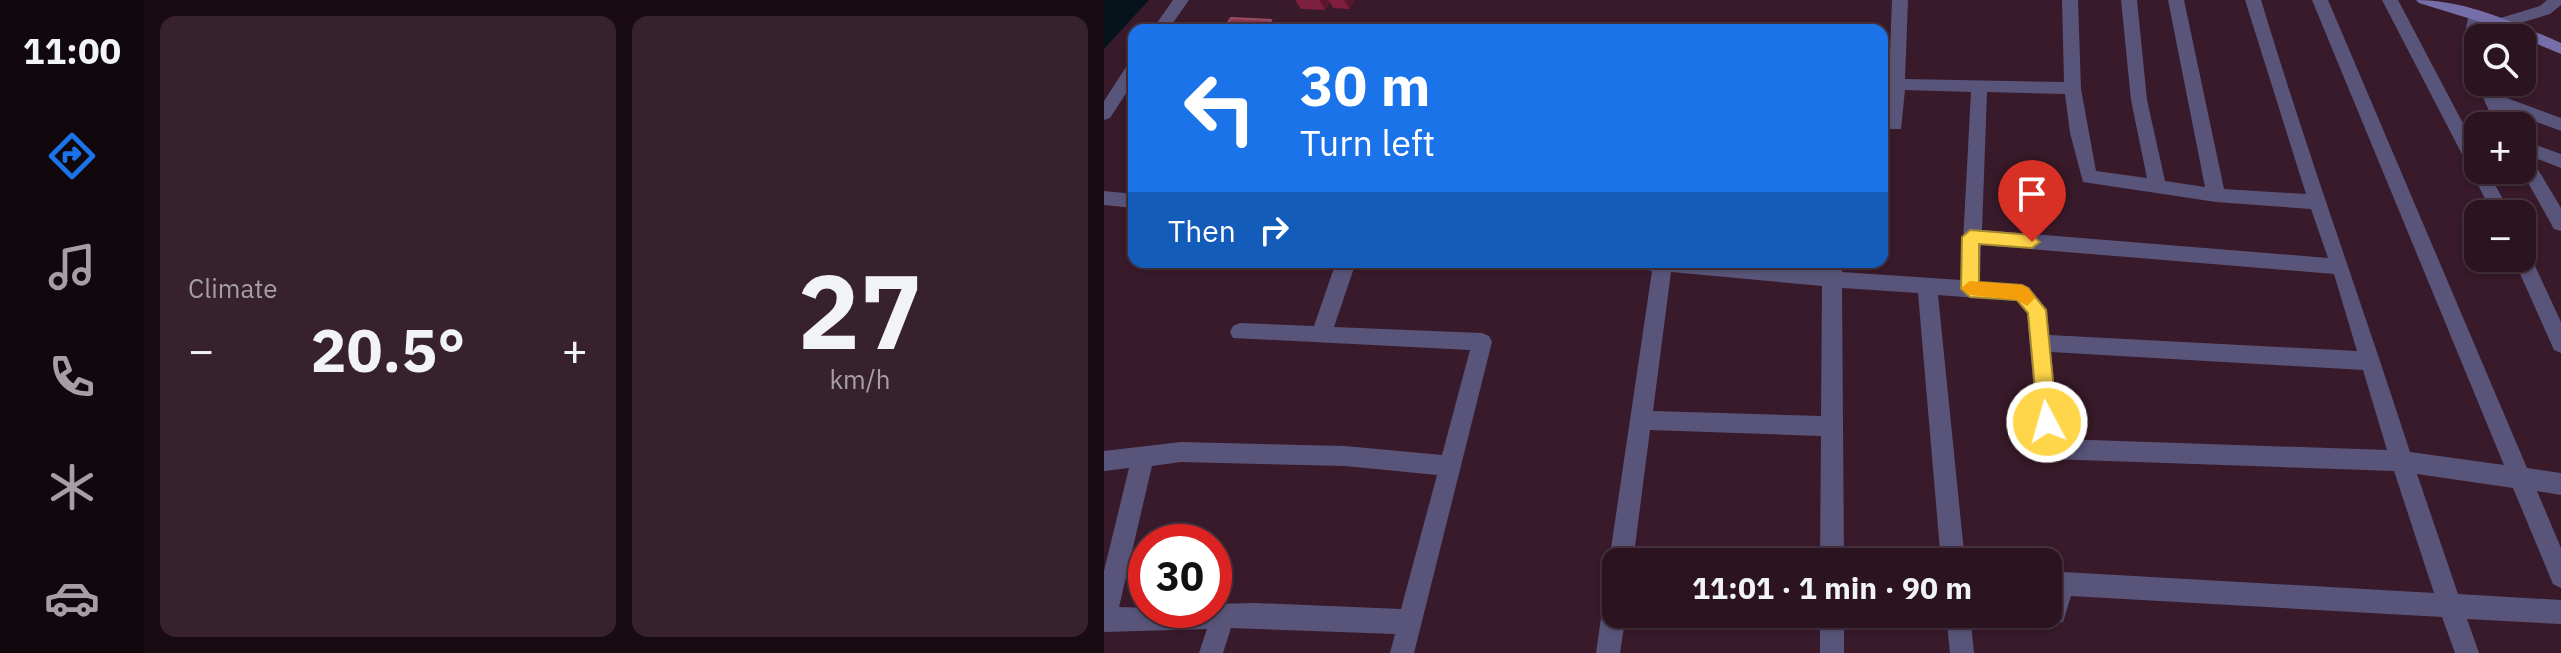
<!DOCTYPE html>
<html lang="en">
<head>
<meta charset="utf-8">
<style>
  body { margin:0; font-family:"IBM Plex Sans",sans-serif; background:#37212d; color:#f1f3f6; height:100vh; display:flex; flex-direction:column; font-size:30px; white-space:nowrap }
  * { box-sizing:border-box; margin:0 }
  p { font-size:26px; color:#a69ea5 }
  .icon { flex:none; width:44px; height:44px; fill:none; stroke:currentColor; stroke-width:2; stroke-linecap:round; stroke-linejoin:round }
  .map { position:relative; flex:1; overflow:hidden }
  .panel { display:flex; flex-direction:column; gap:16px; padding:16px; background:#180b12; width:960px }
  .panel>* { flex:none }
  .hud { position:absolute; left:24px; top:24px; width:760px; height:244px; border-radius:16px; box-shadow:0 2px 6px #0004,0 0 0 2px #47333e; background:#1a73e8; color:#fff; overflow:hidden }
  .fabs { position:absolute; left:1360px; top:24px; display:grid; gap:16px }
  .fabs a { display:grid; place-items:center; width:72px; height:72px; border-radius:16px; background:#2b1420; box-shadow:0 2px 6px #0004,0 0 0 2px #47333e; font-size:40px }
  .speed { position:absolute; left:24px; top:524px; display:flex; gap:16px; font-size:40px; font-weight:700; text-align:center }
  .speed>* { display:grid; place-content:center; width:104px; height:104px; border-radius:50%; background:#2b1420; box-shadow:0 2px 6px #0004,0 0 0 2px #47333e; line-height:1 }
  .speed .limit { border:12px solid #d22; background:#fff; color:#111 }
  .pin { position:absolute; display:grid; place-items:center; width:68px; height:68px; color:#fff; margin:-82px -34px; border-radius:50% 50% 50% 0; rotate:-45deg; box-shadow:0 0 8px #0007 }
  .pin .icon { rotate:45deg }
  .me { position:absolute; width:88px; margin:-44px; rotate:354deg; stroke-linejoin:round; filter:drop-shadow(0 0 6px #0008) }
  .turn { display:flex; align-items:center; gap:28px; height:168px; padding:0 40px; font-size:36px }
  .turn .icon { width:104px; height:104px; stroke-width:2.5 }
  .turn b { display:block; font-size:56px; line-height:68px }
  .then { display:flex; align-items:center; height:76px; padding:0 40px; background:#0003; gap:16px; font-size:30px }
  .big { font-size:60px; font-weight:800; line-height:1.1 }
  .panel .tile { flex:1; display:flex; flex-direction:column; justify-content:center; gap:12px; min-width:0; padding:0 28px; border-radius:16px; background:#37212d }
  .panel .dial { align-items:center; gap:0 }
  .dial b { font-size:104px; line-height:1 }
  .heat { display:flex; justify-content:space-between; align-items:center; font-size:44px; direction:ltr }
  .panel .tiles { flex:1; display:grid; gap:16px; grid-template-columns:repeat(2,1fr) }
  .trip { position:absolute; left:498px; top:548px; width:460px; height:80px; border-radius:16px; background:#2b1420; box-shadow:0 2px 6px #0004,0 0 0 2px #47333e; font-weight:800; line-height:80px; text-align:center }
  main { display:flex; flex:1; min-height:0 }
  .tab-bar { display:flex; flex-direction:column; width:144px; justify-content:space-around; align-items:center; background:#11080d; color:#a69ea5 }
  .tab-bar .icon { width:56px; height:56px }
  .tab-bar .active { color:#1a73e8 }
  .tab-bar b { font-size:36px; color:#f1f3f6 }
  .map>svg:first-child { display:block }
  .water { fill:#05141b }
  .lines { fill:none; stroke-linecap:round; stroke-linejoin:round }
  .street { fill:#59557a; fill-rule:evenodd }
  .secondary { fill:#766ea9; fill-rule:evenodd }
  .wall { fill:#7e203d }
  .shaded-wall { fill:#5e162e }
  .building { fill:#89344e; stroke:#984d64; stroke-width:2 }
  .route { fill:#ffd54a; stroke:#a68a30; stroke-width:2 }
  .slow { fill:#f59e0b }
</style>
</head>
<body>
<main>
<nav class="tab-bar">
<b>11:00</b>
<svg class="icon active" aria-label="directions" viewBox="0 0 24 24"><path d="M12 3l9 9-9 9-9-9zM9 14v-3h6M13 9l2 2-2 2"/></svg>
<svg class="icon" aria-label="music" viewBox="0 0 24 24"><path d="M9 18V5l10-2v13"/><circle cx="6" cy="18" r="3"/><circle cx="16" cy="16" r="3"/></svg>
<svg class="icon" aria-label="phone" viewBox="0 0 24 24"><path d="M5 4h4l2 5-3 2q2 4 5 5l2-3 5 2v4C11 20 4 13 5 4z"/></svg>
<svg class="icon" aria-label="climate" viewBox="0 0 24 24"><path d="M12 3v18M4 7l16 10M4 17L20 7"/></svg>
<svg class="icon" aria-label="car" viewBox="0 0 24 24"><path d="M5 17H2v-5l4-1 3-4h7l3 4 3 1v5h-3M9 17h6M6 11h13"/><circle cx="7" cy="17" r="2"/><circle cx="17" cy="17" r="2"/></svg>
</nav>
<section class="panel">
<div class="tiles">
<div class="tile"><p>Climate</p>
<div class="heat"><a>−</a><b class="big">20.5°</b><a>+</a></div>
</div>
<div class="tile dial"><b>27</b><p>km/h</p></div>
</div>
</section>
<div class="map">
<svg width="1457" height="653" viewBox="0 0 1457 653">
  <rect width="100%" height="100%" fill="#391a2a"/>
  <polygon class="water" points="0,0 45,0 0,49"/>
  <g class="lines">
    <g class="street">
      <polygon points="69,0 85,0 64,30 48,30"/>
      <path d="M788,0H804L801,79L960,82L958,0H974L977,89L992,171L1043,178L1027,100L1017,0H1033L1043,100L1061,181L1101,187L1064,0H1080L1120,189L1202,194L1141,0H1157C1203,152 1257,301 1306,452L1400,465L1208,0H1224L1423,468L1457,473V495L1433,491L1457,548V588L1449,584L1409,488L1313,474L1354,594L1457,600V624L1363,619L1375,653H1351L1338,617L967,596L959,622L950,625L935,622L932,614H944V594L951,576L959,572L1330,593L1290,471L946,459L938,456L935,449L923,313L913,301L834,295L861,562H837L814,293L738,288L740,562H716L717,436L546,430L529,562H512V572L509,570L505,562L548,271L530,267L527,262H625L719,270V262H739L738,272L857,280L867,92L801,90L797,129H778V117L783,118L784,90H778V78H785ZM883,92L961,94L966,133L979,182L1112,202L1207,209L1224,258L878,230ZM877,245L1230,274L1253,351L945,335L943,310L925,287L876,282ZM567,272L718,286L717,416L549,411ZM947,352L1259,370L1283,450L956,439Z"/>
      <polygon points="1278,0 1294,0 1374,152 1374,170 1383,170 1407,214 1389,214"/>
      <polygon points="1443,0 1457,0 1457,5 1446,14 1403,27 1398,28 1390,23 1393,19 1436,6"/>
      <path d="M1373,10L1381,15L1374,38V70C1353,61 1361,31 1365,15Z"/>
      <polygon points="30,62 30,81 6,118 0,120 0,101 24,64"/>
      <polygon points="1374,78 1374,82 1388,82 1395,95 1457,118 1457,131 1402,111 1410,126 1392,126 1372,82"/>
      <polygon points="1418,140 1457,154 1457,168 1426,156 1457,208 1457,231 1450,229 1417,170"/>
      <polygon points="0,191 30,194 30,208 0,205"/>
      <polygon points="1418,250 1425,253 1457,322 1457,353 1450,350 1409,258 1418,258"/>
      <path d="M232,262H252L230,327L378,333L385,336L388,342L310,653H286L291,634L127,628L119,653H95L103,629L0,632V571L25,468L0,471V451L77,442L241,446L338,455L366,350L129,338L126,332L129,326L136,323L210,326ZM77,462L241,466L333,475L297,609L151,603L110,604V610L15,607L48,466Z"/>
      <polygon points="512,585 512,614 522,614 516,653 492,653 500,597 504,589"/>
      <rect x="716" y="614" width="24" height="39"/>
      <polygon points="842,614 866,614 870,653 846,653"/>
    </g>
    <path class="secondary" d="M1312,0C1363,0 1411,23 1457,43V54L1393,27L1315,3Z"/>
  </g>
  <polygon class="wall" points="191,0 250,0 245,9 229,8 226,2 221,10 197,9"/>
  <g class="shaded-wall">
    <polygon points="215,0 224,0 226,2 221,10"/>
    <polygon points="240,0 250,0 245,9"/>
    <polygon points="167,20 175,30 161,30"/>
  </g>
  <polygon class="building" points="127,18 167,20 161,30 119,30"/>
  <polygon class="route" points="866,230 928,235 936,242 928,248 875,244 875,282 918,285 924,288 942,310 953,422 950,429 943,431 937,429 934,422 924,313 913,300 866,297 857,289 858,237"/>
  <polygon class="slow" points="866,281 918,285 924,288 931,298 923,306 913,300 866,295 857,288"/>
</svg>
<div class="fabs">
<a><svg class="icon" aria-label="search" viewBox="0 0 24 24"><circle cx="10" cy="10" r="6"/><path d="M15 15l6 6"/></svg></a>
<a>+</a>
<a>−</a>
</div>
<div class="speed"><div class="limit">30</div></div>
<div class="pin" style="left:928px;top:242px;background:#d93025"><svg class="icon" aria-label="arrive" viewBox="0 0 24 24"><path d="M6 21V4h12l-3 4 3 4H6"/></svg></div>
<svg class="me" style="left:943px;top:422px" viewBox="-20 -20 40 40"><circle r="17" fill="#ffd54a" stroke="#fff" stroke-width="3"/><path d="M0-11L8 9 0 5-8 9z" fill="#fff"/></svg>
<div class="trip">11:01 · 1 min · 90 m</div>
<div class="hud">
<div class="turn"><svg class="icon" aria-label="left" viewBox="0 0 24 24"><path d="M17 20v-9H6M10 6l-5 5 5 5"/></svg><div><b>30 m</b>Turn left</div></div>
<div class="then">Then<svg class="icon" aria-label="right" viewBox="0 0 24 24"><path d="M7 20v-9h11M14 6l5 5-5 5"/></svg></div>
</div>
</div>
</main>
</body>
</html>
